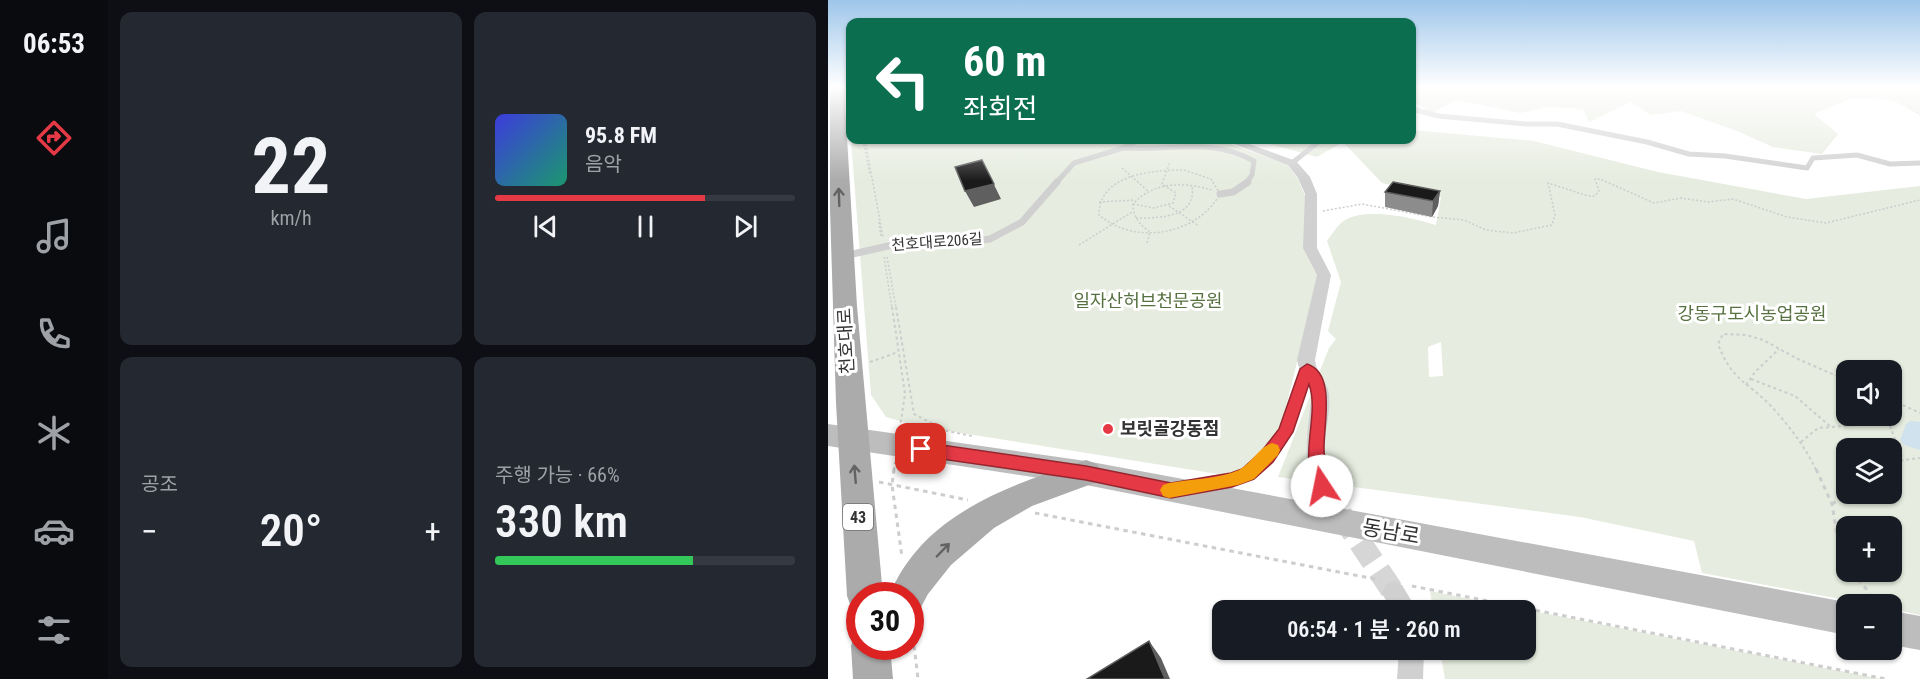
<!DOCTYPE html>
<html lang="ko">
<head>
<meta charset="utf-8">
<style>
  body { margin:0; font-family:"Roboto Condensed","Noto Sans KR",sans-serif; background:#242831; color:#f1f3f6; height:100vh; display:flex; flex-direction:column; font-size:22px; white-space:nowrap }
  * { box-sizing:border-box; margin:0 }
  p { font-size:20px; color:#9ea1a6 }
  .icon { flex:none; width:33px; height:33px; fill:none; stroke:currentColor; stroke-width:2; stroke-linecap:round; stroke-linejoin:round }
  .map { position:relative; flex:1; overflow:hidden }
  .drawer { display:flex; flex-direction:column; gap:12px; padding:12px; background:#0d0f14; width:720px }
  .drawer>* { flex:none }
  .guide { position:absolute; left:18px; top:18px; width:570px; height:126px; border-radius:12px; box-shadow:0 2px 4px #0004; background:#0b6e4f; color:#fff; overflow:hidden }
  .tools { position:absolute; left:1008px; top:360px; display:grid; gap:12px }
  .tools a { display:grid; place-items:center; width:66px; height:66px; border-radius:12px; background:#171b24; box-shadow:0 2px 4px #0004; font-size:30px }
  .speed { position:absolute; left:18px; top:582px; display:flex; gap:12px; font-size:30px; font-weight:700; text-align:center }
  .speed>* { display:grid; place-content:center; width:78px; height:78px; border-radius:50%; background:#171b24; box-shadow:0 2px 4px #0004; line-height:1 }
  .speed .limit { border:9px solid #d22; background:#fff; color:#111 }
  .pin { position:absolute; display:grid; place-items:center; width:51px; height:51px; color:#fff; margin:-26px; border-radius:12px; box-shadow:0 3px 9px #0006 }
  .me { position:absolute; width:66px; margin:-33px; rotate:349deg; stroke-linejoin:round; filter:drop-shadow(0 0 4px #0008) }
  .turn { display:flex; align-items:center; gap:21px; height:126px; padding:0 18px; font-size:27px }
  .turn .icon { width:78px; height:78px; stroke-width:2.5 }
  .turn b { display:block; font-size:42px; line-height:51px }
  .big { font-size:45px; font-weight:600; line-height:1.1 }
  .drawer .card { flex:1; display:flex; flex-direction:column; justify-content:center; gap:9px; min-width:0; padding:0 21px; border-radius:12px; background:#242831 }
  .drawer .dial { align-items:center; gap:0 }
  .dial b { font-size:78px; line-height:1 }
  .song { display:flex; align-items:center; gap:18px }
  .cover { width:72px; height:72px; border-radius:9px; background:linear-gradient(135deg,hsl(240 70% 55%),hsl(160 70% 35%)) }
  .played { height:6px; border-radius:3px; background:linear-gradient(90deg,#e63946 70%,#363941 70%) }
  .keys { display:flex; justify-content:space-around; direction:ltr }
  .heat { display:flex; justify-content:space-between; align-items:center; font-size:33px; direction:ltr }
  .charge { height:9px; border-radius:4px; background:linear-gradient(90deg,#34c759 66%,#363941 0) }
  .drawer .tiles { flex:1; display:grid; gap:12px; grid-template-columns:repeat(2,1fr) }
  .trip { position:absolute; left:384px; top:600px; width:324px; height:60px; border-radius:12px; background:#171b24; box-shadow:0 2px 4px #0004; font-weight:600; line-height:60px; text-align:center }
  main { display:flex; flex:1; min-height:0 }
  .tab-bar { display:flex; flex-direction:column; width:108px; justify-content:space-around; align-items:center; background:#090b0e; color:#9ea1a6 }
  .tab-bar .icon { width:42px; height:42px }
  .tab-bar .on { color:#e63946 }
  .tab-bar b { font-size:27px; color:#f1f3f6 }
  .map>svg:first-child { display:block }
  .green { fill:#e6ecdf; fill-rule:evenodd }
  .water { fill:#cfe2ee }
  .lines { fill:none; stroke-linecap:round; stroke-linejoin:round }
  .minor-tunnel { stroke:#d6d6d6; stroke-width:23; stroke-dasharray:23 11; stroke-linecap:butt }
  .path-far2 { stroke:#cdcdcd; stroke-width:1.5; stroke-dasharray:2 2; stroke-linecap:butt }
  .path-far1 { stroke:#cdcdcd; stroke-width:2; stroke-dasharray:3 3; stroke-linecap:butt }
  .path { stroke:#cdcdcd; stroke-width:3; stroke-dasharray:4.5 4.5; stroke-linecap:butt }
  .service-far3 { stroke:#d0d0d0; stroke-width:5 }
  .service-far2 { stroke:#d0d0d0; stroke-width:7 }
  .service-far1 { stroke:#d0d0d0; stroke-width:9 }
  .service { stroke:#d0d0d0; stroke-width:11 }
  .minor { fill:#d0d0d0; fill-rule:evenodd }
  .secondary { fill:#bdbdbd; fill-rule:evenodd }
  .primary { fill:#ababab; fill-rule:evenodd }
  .wall { fill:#8c8c8c }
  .shaded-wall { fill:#5f5f5f }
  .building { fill:#1a1a1a; stroke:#5f5f5f; stroke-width:1.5 }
  .oneway { stroke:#636363 }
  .route { fill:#e63946; stroke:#96252e; stroke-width:1.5 }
  .slow { fill:#f59e0b }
  .poi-dot { fill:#e63946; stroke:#fff; stroke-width:2 }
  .labels { text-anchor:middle; stroke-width:6; stroke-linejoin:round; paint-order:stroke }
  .far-street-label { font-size:15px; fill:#333; stroke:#fff }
  .shield { fill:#fff; stroke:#707070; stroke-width:1.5 }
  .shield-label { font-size:16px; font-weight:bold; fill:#333 }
  .park-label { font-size:18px; fill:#56703f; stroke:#fff }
  .street-label { font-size:18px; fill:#333; stroke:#fff }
  .poi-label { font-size:18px; font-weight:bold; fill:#333; stroke:#fff; text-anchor:start }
  .near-street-label { font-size:21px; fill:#333; stroke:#fff }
</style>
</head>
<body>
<main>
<nav class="tab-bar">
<b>06:53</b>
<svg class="icon on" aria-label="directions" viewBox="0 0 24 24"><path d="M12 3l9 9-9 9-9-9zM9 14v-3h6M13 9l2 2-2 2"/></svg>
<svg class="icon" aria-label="music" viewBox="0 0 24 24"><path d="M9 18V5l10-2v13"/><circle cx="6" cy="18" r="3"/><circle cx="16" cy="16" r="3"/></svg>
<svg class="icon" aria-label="phone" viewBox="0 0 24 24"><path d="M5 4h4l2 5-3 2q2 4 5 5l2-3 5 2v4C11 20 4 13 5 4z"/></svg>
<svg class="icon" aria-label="climate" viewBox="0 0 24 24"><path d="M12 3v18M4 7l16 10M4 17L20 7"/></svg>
<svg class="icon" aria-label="car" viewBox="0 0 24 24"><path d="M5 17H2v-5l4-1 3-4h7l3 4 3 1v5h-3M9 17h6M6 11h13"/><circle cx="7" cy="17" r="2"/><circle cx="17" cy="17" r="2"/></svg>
<svg class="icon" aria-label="filters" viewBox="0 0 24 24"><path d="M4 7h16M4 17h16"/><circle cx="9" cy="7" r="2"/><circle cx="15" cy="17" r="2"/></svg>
</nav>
<section class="drawer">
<div class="tiles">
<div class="card dial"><b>22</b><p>km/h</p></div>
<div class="card">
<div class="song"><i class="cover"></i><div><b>95.8 FM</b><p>음악</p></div></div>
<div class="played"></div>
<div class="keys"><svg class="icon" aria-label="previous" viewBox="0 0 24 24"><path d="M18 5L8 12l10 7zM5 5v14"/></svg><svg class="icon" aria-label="pause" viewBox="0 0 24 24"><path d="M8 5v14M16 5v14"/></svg><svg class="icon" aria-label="next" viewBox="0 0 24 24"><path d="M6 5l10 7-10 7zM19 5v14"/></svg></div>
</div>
<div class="card"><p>공조</p>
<div class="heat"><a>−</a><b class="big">20°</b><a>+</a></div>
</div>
<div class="card"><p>주행 가능 · 66%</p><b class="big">330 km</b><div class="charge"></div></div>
</div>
</section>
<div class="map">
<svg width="1092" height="679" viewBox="0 0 1092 679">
  <rect width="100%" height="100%" fill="#fff"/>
  <g class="green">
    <polygon points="584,86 1092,86 1092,115 1064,100 1024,98 986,114 1010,134 994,154 945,147 909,131 853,111 823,115 803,102 761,122 755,109 721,107 692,113 629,100 603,113 584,100"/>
    <path d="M584,130L706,141L830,172L978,199L1092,186V615L1064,609V604H1038L874,573L866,541L752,517L450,477L501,348L508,339L500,331L513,282L499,241C503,235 508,228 513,223C533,205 586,218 608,225L613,197L554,183L515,142L489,157L428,140H584ZM613,342L615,376L601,377L600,347ZM1018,370H1064V416H1018ZM1018,448H1064V494H1018ZM1018,526H1064V572H1018Z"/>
    <polygon points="23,140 391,140 459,164 470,179 477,196 477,251 490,277 453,427 430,459 415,469 396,475 89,426 58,417 43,395"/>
    <polygon points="602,591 1054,679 617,679 612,650 698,650 698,610 605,610"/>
  </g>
  <polygon class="water" points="1083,421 1092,422 1092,450 1076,445 1072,440 1078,424"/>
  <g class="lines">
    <polyline class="minor-tunnel" points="494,486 566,593"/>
    <g class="path-far2">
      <polyline points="1064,86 1076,102 1092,115"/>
      <polyline points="1078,86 1092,93"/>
      <polyline points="35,140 42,175"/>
      <polyline points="37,140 55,237"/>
      <polyline points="294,168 320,191"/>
      <path d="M356,170L383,179L392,194C369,235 307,246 271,215C271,174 324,170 356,170Z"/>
      <polyline points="271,202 307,200"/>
      <polyline points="305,204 326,208 345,203 348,193 334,184 342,162"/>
      <polyline points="341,206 371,226"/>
      <polyline points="495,211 534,204 604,217 636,220 658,230 685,233 724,225 727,215 720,183 760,196 767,196 771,191 767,179 772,179 826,203 853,198 880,202 905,199 959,217 998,223 1092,200"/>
      <path d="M308,218C331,218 369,218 364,186"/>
      <polyline points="51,222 53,237"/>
      <path d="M319,243L322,232C312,225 305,217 305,204C326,181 356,182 384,190"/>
      <polyline points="251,245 304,212"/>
      <polyline points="56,257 64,308"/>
      <polyline points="59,257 68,308"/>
    </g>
    <g class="path-far1">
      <polyline points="64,307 77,394 72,427"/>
      <polyline points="68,307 86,414 119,431 144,436"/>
      <polyline points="42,362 70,352"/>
      <polyline points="923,379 967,396 1003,427"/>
      <polyline points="918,385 927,372 951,349"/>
      <polyline points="1064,400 1092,413"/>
      <polyline points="1072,404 1062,426 1075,460"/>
      <polyline points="973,442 990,428 1042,424 1065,419"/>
      <polyline points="66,470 67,462"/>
      <path d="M988,470C977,446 961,426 943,406C919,381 904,381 890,344L895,334L918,335L935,340L970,359L1018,380"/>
      <polyline points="1064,470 1075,460 1092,458"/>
    </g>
    <g class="path">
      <polyline points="66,469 64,485 74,557"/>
      <polyline points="988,469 1004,504 1010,541 1018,560"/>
      <polyline points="51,482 140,500"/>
      <polyline points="1004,504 1020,494"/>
      <polyline points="207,513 552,580"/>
      <polyline points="1025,572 1039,590 1045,604"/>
      <polyline points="584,586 1058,679"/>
      <polyline points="83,619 90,679"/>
    </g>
    <g class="service-far3">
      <polyline points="584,109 611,116 699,124 729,124 819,142 861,154 897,156 979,168 985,158 1029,155 1062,164 1092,163"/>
      <path d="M295,148C342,151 383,137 426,161L424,175L418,183"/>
      <polyline points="464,163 493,140"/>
      <polyline points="228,183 246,163 295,148 312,140"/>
    </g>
    <g class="service-far2">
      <polyline points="392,194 405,192 420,182"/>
      <polyline points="16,256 69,244 144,242 162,239 194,222 229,182"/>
    </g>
    <path class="service-far1" d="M425,470C458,449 469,405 479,369"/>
    <polyline class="service" points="371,486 406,479 427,469"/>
    <g class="minor">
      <path d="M396,140H410L468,161L482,177L489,194V248L503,275L487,360C488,373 499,381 501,394C503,413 496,433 497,451C498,465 507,479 501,492L494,495L487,492C476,469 478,443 481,418C481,411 484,402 483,395C482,382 471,373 469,360L489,275L475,248L477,194L470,178L460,165Z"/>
      <polygon points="566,581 574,585 589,610 563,610 554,593 558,585"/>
      <polygon points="571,650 596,650 595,679 569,679"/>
    </g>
    <g class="secondary">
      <polygon points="0,424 258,461 1018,602 1023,604 1018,604 1018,635 258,485 0,446"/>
      <polygon points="1064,611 1092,616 1092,650 1064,645"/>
    </g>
    <g class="primary">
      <polygon points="2,86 16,86 29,306 55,596 32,596 32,612 24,609 19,596 8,403 2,209"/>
      <path d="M258,460L269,464L274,473L269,482L204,506L166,528L123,565L100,594L92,609L82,613V596H61C95,513 181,486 258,460Z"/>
      <polygon points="32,631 32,646 62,646 65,679 25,679 23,646 28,632"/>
    </g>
  </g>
  <polygon class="wall" points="612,191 610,206 604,217 557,207 557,192"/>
  <g class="shaded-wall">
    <polygon points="154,160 173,199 146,207 137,191"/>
    <polygon points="612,191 610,206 604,217 605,201"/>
    <polygon points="321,641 333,658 342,679 337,679"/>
  </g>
  <g class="building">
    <polygon points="154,160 166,184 137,191 127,167"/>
    <polygon points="565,182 612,191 605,201 557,192"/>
    <polygon points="321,641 337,679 259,679"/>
  </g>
  <defs><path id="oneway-shaft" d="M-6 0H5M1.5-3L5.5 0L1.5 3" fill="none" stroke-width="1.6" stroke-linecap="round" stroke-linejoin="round" transform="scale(1.5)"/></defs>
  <g class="oneway">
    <use href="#oneway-shaft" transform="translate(11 197) rotate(-92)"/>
    <use href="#oneway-shaft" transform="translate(27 474) rotate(-95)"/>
    <use href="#oneway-shaft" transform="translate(115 550) rotate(-46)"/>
  </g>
  <linearGradient id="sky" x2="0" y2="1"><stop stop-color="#9ec6ea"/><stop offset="0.48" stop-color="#fff"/><stop offset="1" stop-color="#fff" stop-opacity="0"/></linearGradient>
  <rect width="1092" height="181" fill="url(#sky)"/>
  <path class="route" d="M479,364C509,373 495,427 496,450C496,463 505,479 500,491L494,493L488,491C470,454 492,416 481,384L465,432L445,462L426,479L404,487L343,498L258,480L93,456L87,454L85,449L87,444L93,442L258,466L343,483L403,473L414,469L433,452L451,429L472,369Z"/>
  <path class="slow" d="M444,443L450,445L452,450L450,455L426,479L410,485L341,498L335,496L332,490L335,485L341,483C363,479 391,479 411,470C424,463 430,448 444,443Z"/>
  <circle class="poi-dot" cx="280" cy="429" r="6"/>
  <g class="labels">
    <g class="far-street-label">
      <text transform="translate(109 242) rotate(-4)" y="5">천호대로206길</text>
    </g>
    <rect class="shield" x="15" y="504" width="30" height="26" rx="4.5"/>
    <g class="shield-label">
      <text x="30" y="523">43</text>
    </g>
    <g class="park-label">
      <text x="320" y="307">일자산허브천문공원</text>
      <text x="924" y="320">강동구도시농업공원</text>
    </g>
    <g class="street-label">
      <text transform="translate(18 341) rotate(-93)" y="6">천호대로</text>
    </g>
    <g class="poi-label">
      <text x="292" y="435">보릿골강동점</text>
    </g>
    <g class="near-street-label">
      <text transform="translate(563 532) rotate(10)" y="7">동남로</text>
    </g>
  </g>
</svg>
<div class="tools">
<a><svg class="icon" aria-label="sound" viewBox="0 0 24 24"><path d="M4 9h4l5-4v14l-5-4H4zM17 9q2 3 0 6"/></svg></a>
<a><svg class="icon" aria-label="layers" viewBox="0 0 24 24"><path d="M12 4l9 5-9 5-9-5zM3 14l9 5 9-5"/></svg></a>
<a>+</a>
<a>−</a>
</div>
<div class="speed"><div class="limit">30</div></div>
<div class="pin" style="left:93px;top:449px;background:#d93025"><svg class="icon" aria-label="arrive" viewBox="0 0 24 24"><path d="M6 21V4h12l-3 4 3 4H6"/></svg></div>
<svg class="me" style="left:494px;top:486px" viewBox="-20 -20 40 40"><circle r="19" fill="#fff"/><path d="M0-13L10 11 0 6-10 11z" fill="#e63946"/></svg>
<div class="trip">06:54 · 1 분 · 260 m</div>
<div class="guide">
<div class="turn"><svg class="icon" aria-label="left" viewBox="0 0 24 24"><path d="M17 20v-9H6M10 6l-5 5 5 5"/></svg><div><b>60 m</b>좌회전</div></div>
</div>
</div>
</main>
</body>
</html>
